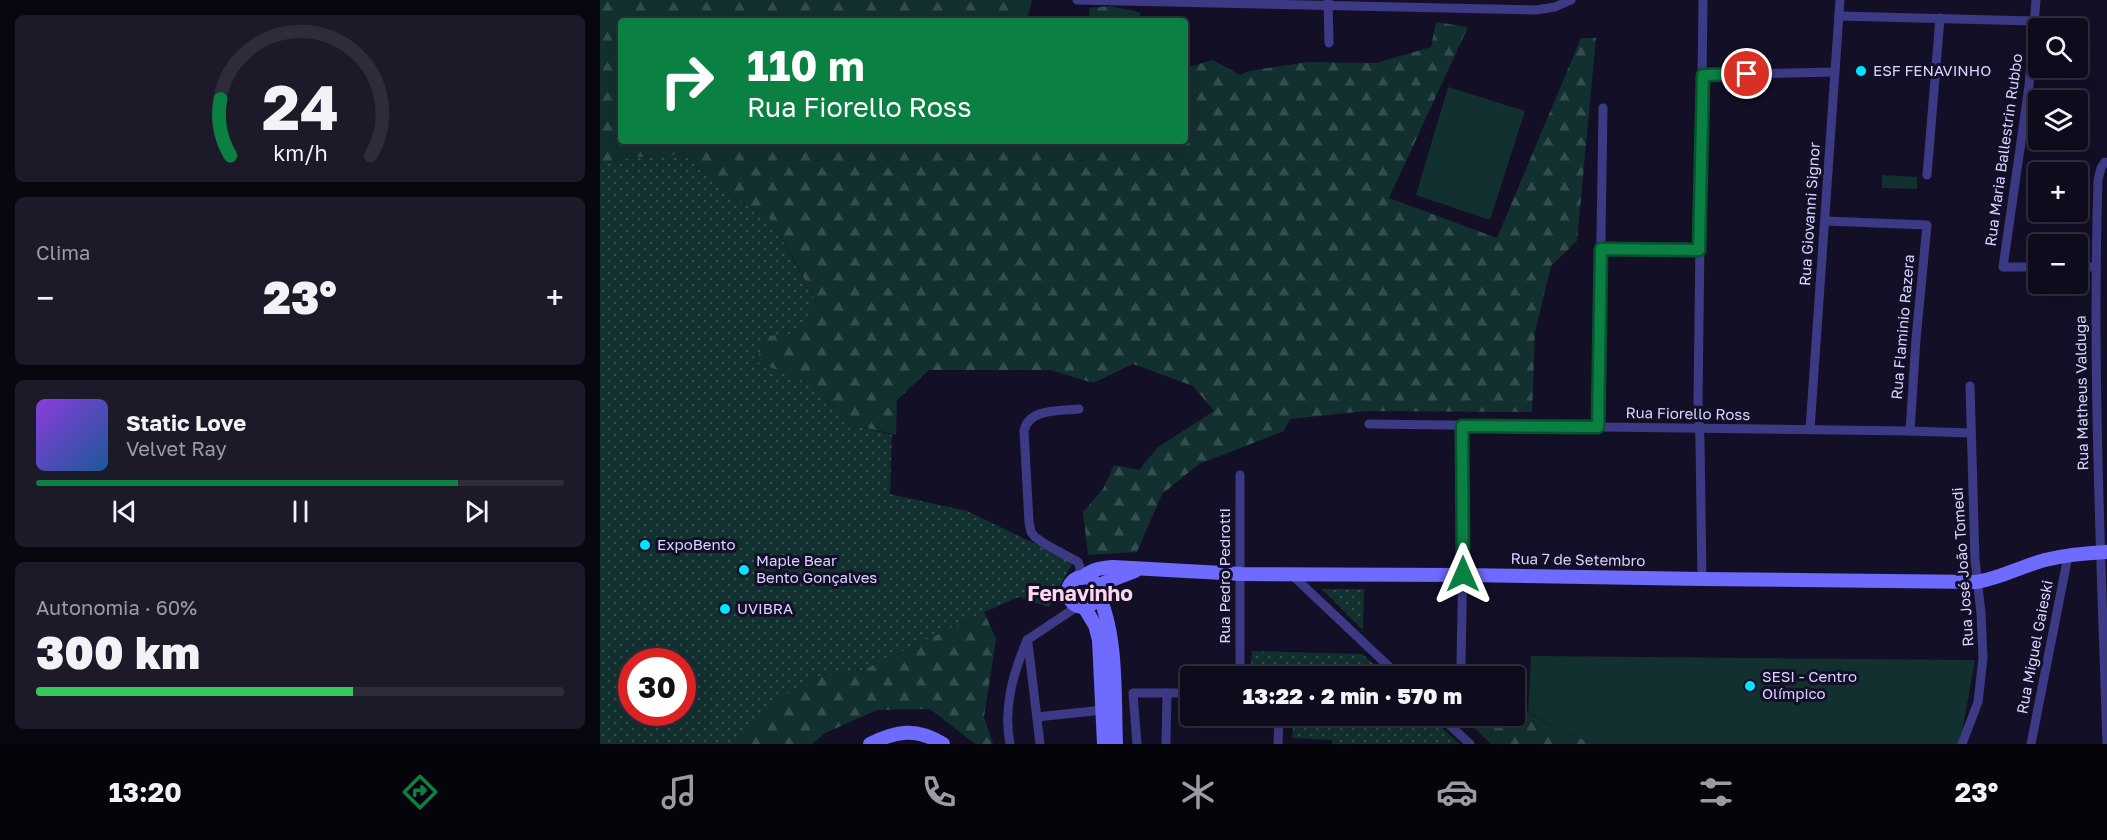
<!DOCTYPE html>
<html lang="pt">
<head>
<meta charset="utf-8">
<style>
  body { margin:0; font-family:"Golos Text",sans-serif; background:#1c1929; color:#f1f3f6; height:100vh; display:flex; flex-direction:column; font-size:22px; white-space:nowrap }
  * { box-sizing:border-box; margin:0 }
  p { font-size:20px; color:#9b9ba3 }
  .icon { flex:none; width:33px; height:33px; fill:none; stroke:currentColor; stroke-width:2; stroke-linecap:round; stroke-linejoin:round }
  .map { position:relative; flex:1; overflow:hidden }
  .panel { display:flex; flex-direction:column; gap:15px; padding:15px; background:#08060f; width:600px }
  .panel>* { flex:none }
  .hud { position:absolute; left:18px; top:18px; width:570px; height:126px; border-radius:6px; box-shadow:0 6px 24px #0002,0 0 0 2px #2e2b3b; background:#0b8043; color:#fff; overflow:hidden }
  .tools { position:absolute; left:1428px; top:18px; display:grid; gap:12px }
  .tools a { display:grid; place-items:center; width:60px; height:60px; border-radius:6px; background:#0e0b1c; box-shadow:0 6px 24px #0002,0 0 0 2px #2e2b3b; font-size:30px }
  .speed { position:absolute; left:18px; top:648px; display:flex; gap:12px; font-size:30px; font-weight:700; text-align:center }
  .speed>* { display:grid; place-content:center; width:78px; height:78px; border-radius:50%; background:#0e0b1c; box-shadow:0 6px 24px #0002,0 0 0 2px #2e2b3b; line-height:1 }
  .speed .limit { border:9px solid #d22; background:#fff; color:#111 }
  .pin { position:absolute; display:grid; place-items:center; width:51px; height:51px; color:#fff; margin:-26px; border:3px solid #fff; border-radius:50%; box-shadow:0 2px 6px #0007 }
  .me { position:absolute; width:66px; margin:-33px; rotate:0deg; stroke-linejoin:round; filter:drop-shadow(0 0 4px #0008) }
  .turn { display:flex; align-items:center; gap:21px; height:126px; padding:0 30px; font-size:27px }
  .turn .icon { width:78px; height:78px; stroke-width:2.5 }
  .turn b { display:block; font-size:42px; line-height:51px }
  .big { font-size:45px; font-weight:800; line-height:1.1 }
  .panel .tile { flex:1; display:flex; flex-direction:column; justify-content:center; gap:9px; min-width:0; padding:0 21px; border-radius:9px; background:#1c1929 }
  .panel .dial { align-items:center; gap:0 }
  .dial svg { height:156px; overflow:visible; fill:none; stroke:#2e2b3b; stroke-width:7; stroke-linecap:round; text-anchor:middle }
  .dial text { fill:#f1f3f6; stroke:none }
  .song { display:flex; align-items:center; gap:18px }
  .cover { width:72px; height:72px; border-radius:9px; background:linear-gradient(135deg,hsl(270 70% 55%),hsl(210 70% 35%)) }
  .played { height:6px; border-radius:3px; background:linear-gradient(90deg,#0b8043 80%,#2e2b3b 80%) }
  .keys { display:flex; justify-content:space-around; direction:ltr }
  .heat { display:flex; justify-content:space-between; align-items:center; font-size:33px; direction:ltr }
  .charge { height:9px; border-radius:4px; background:linear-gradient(90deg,#34c759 60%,#2e2b3b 0) }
  .trip { position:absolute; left:580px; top:666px; width:345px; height:60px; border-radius:6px; background:#0e0b1c; box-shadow:0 6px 24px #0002,0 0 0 2px #2e2b3b; font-weight:800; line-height:60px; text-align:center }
  .menu { display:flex; height:96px; justify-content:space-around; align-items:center; background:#06040b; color:#9b9ba3 }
  .menu .icon { width:42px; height:42px }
  .menu .on { color:#0b8043 }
  .menu b { font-size:27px; color:#f1f3f6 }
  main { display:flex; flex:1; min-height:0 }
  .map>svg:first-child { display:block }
  .forest { fill:url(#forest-firs) }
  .park { fill:url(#park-dots); fill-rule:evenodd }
  .garden { fill:#12302f }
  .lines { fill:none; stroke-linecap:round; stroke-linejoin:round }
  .street { stroke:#3d3a85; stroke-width:9 }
  .secondary { stroke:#6f6bff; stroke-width:14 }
  .route-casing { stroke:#07532c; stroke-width:15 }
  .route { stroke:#0b8043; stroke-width:10 }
  .poi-dot { fill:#00e5ff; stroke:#130f26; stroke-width:2 }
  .labels { text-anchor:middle; stroke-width:6; stroke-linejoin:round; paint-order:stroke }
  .poi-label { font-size:15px; fill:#d9d4ff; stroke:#130f26; text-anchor:start }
  .street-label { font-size:15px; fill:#d9d4ff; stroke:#130f26 }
  .district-label { font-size:21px; font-weight:bold; fill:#ffd6f0; stroke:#130f26 }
</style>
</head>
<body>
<main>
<section class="panel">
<div class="tile dial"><svg viewBox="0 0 100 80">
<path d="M14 69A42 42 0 1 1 86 69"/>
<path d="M14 69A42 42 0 0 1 9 40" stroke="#0b8043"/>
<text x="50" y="56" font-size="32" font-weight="700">24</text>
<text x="50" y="72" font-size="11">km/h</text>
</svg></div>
<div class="tile"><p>Clima</p>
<div class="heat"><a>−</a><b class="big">23°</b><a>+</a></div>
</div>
<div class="tile">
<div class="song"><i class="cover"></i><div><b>Static Love</b><p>Velvet Ray</p></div></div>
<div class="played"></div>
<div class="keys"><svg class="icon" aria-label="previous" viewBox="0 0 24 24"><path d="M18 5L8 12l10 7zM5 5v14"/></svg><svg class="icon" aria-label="pause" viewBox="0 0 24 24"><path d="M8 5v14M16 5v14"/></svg><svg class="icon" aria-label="next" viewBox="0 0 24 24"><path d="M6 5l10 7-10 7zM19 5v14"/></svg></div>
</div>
<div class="tile"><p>Autonomia · 60%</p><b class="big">300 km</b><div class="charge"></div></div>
</section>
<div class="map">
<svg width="1507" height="744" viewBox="0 0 1507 744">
  <defs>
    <pattern id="forest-firs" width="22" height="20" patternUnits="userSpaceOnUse" patternTransform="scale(1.5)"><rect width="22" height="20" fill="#12302f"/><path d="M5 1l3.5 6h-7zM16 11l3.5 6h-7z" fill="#344d4e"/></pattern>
    <pattern id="park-dots" width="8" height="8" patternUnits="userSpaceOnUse" patternTransform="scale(1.5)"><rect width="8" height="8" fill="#12302f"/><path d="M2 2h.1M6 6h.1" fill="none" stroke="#344d4e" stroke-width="1.8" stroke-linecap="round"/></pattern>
  </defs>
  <rect width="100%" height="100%" fill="#130f26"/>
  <g class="forest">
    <polygon points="0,0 432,0 427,21 21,21 21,141 585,141 585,68 613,60 640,75 649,71 707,62 776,63 831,47 836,22 868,27 789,198 897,238 981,38 996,38 977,241 951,266 935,332 932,412 765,411 690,419 684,431 599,464 562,494 537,552 488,555 483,512 503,489 514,465 539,470 558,447 614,411 593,386 533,364 493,383 451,370 329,370 297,400 296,435 246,423 215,386 155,361 168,336 216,303 195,261 168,216 126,193 83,154 30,158 0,163"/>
    <polygon points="510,6 539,12 543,21 490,21 489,8"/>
    <polygon points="384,612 396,639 384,717 393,744 375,744 330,709 277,710 225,733 212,744 134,744 181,698 214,677 263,670"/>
    <polygon points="915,707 969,734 996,744 891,744 862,716 915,716"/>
  </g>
  <g class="park">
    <path d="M83,154L126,193L168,216L191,255L216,303L196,333L168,336L155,361L215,386L246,423L292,435L290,494L367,511L473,562L449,607L419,597L384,612L263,670L214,677L181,698L134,744H0V163L30,158ZM32,662H82V712H32Z"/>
    <polygon points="722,589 764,589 763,630"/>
    <polygon points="652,651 762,654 787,676 650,676"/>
    <polygon points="694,716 829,716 860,744 732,744 732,740 692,738"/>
  </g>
  <g class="garden">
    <polygon points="848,87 925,111 890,220 816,195"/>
    <polygon points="1282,175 1317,177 1317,189 1282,188"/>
    <polygon points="931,656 1375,660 1360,744 996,744 969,734 928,713"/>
  </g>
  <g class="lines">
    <g class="street">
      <polyline points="477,0 936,10 955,7 971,0"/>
      <polyline points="728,0 729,43"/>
      <polyline points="1436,0 1429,86 1403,267 1438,267"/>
      <polyline points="1239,16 1436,21"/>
      <polyline points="1103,75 1235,72"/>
      <path d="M1505,162L1501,168L1498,180C1492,368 1501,556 1507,744"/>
      <polyline points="1327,175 1340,18"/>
      <polyline points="1226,221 1327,225 1316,339 1310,431"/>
      <polyline points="1001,249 1099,250"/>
      <polyline points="1478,267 1496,267"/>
      <path d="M479,409C461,411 428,408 424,431L429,522L431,532L435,537L445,544L478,562L480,568L479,578"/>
      <polyline points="769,424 1310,431 1370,433"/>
      <polyline points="998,427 1003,108"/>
      <polyline points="1210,429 1240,0"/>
      <polyline points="691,574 799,676"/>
      <polyline points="1102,579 1100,441 1098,401 1103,0"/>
      <polyline points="427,640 478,606"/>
      <polyline points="428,643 440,744"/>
      <polyline points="861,664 864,503 863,426"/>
      <polyline points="640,676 640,475"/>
      <polyline points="840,716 870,744"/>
      <polyline points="437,717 503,710"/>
      <path d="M410,744C403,707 413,674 427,640"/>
      <polyline points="537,744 533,693 591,693"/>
      <polyline points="566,744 567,693"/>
      <polyline points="678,744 679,716"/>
      <polyline points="1362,744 1378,702 1383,658 1381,613 1375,560 1370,386"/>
      <polyline points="1431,744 1468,556"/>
    </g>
    <g class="secondary">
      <circle cx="483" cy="592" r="15"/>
      <path d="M482,578C492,569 500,568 513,567L641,574L863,575L1102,579L1377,582C1401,578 1422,566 1445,560C1465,555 1487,553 1507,552"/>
      <polyline points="496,586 535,571"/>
      <path d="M497,591C518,635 514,695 516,744"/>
      <polyline points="484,607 495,625 499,640 504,744"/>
      <path d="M270,744C296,731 316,727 343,744"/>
    </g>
  </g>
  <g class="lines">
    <g class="route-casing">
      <polyline id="route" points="863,574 862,426 998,427 1001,249 1099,250 1103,75 1147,74"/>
    </g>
    <use href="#route" class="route"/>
  </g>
  <g class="poi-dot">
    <circle cx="1261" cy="71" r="6"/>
    <circle cx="45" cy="545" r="6"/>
    <circle cx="144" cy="570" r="6"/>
    <circle cx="125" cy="609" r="6"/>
    <circle cx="1150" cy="686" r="6"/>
  </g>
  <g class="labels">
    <g class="poi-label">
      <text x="1273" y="76">ESF FENAVINHO</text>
      <text x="57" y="550">ExpoBento</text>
      <text x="156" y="566">Maple Bear<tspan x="156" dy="17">Bento Gonçalves</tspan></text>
      <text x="137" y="614">UVIBRA</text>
      <text x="1162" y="682">SESI - Centro<tspan x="1162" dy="17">Olímpico</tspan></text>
    </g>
    <g class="street-label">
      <text transform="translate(1404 150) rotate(-82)" y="5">Rua Maria Ballestrin Rubbo</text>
      <text transform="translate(1210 214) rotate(-86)" y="5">Rua Giovanni Signor</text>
      <text transform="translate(1303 327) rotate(-85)" y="5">Rua Flaminio Razera</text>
      <text transform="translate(1482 393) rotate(-91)" y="5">Rua Matheus Valduga</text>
      <text transform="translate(1088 414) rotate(1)" y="5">Rua Fiorello Ross</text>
      <text transform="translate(978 560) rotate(1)" y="5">Rua 7 de Setembro</text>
      <text transform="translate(1363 567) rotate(-94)" y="5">Rua José João Tomedi</text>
      <text transform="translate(625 576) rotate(-90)" y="5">Rua Pedro Pedrotti</text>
      <text transform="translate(1435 647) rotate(-79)" y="5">Rua Miguel Gaieski</text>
    </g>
    <g class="district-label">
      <text x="480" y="601">Fenavinho</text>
    </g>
  </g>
</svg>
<div class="tools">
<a><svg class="icon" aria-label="search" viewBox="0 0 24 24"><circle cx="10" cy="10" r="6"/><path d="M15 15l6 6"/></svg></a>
<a><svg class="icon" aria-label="layers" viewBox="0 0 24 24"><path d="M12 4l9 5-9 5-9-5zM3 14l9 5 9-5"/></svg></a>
<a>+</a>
<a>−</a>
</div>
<div class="speed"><div class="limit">30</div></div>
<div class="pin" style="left:1147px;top:74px;background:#d93025"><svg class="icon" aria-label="arrive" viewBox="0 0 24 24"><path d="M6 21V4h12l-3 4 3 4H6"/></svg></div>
<svg class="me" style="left:863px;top:574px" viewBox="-20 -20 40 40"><path d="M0-17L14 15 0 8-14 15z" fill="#0b8043" stroke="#fff" stroke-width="4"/></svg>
<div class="trip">13:22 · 2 min · 570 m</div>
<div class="hud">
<div class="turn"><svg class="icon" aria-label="right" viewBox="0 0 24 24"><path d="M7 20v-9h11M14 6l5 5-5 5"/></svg><div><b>110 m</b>Rua Fiorello Ross</div></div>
</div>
</div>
</main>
<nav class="menu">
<b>13:20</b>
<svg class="icon on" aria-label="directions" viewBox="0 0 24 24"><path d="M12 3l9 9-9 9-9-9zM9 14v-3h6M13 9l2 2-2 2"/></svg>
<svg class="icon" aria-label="music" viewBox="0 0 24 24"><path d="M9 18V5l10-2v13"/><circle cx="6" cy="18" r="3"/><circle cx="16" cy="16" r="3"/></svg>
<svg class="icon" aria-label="phone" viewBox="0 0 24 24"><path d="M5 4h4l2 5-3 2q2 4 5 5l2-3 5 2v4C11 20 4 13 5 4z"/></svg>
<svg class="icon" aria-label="climate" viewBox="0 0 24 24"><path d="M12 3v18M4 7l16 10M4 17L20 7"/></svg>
<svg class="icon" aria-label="car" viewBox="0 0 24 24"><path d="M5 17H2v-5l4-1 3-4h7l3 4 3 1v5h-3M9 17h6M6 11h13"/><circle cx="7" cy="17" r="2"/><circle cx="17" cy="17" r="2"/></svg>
<svg class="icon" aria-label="filters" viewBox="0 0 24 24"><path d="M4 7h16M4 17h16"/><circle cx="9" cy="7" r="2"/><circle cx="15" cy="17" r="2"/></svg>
<b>23°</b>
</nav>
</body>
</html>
